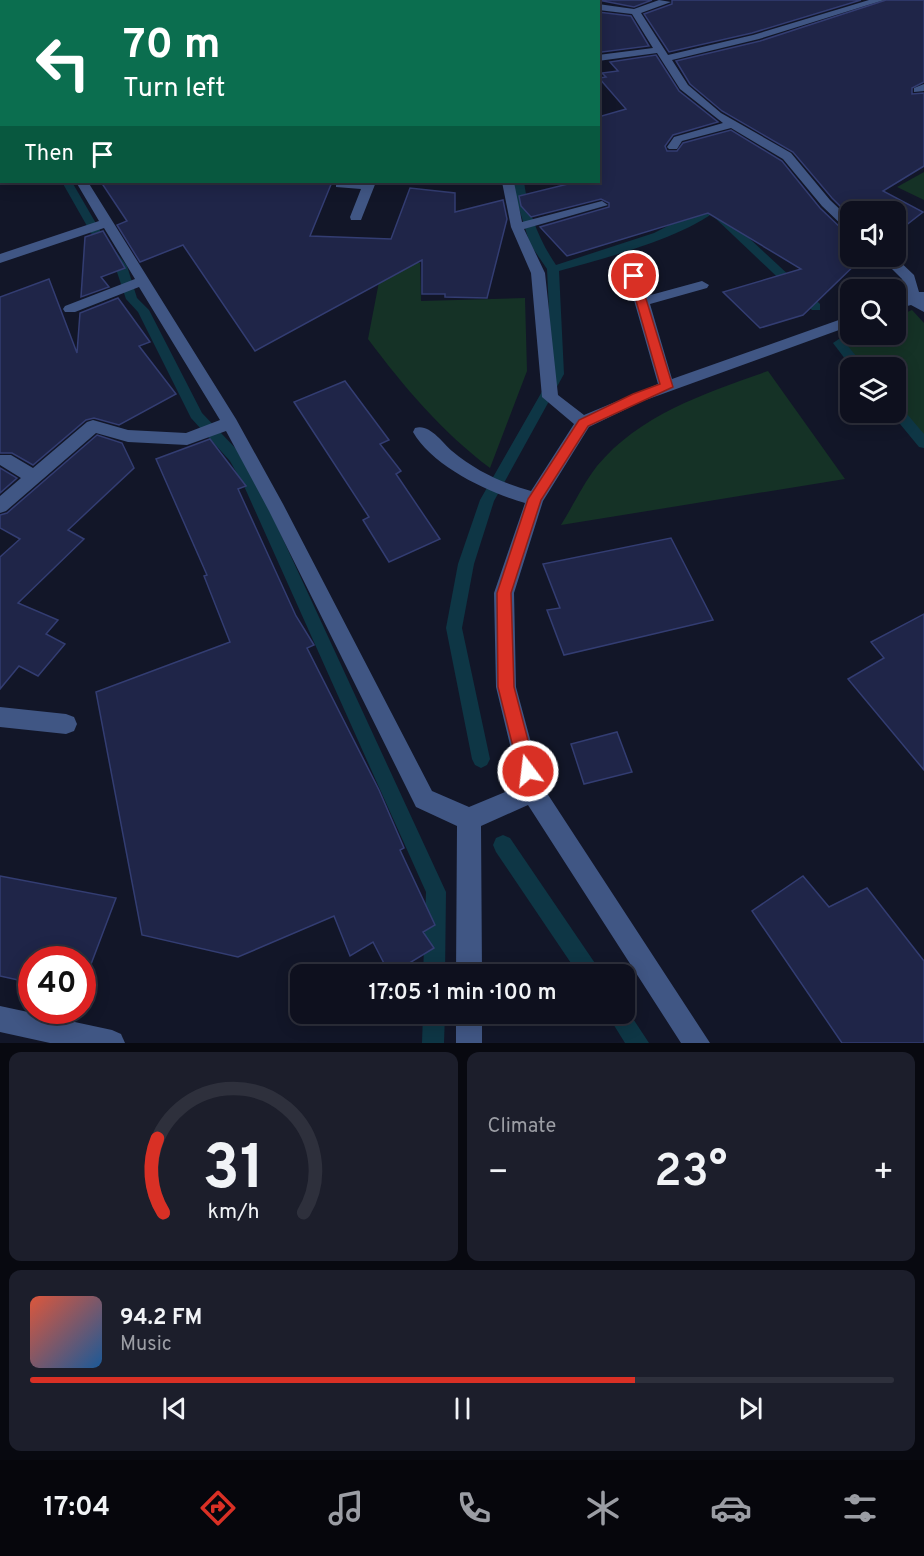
<!DOCTYPE html>
<html lang="en">
<head>
<meta charset="utf-8">
<style>
  body { margin:0; font-family:Overpass,sans-serif; background:#1c1e2b; color:#f1f3f6; height:100vh; display:flex; flex-direction:column; font-size:22px; white-space:nowrap }
  * { box-sizing:border-box; margin:0 }
  p { font-size:20px; color:#9b9da4 }
  .icon { flex:none; width:33px; height:33px; fill:none; stroke:currentColor; stroke-width:2; stroke-linecap:round; stroke-linejoin:round }
  .map { position:relative; height:1043px; overflow:hidden }
  .side { display:flex; flex-direction:column; gap:9px; padding:9px; background:#080910; flex:1 }
  .side>* { flex:none }
  .banner { position:absolute; left:0px; top:0px; width:600px; height:183px; box-shadow:0 3px 15px #0003,0 0 0 2px #2e303c; background:#0b6e4f; color:#fff; overflow:hidden }
  .tools { position:absolute; left:840px; top:201px; display:grid; gap:12px }
  .tools a { display:grid; place-items:center; width:66px; height:66px; border-radius:12px; background:#0e101e; box-shadow:0 3px 15px #0003,0 0 0 2px #2e303c; font-size:30px }
  .speed { position:absolute; left:18px; top:946px; display:flex; gap:12px; font-size:30px; font-weight:700; text-align:center }
  .speed>* { display:grid; place-content:center; width:78px; height:78px; border-radius:50%; background:#0e101e; box-shadow:0 3px 15px #0003,0 0 0 2px #2e303c; line-height:1 }
  .speed .limit { border:9px solid #d22; background:#fff; color:#111 }
  .pin { position:absolute; display:grid; place-items:center; width:51px; height:51px; color:#fff; margin:-26px; border:3px solid #fff; border-radius:50%; box-shadow:0 2px 6px #0007 }
  .me { position:absolute; width:66px; margin:-33px; rotate:345deg; stroke-linejoin:round; filter:drop-shadow(0 0 4px #0008) }
  .turn { display:flex; align-items:center; gap:21px; height:126px; padding:0 24px; font-size:27px }
  .turn .icon { width:78px; height:78px; stroke-width:2.5 }
  .turn b { display:block; font-size:42px; line-height:51px }
  .then { display:flex; align-items:center; height:57px; padding:0 24px; background:#0003; gap:12px; font-size:22px }
  .big { font-size:45px; font-weight:600; line-height:1.1 }
  .side .widget { flex:1; display:flex; flex-direction:column; justify-content:center; gap:9px; min-width:0; padding:0 21px; border-radius:12px; background:#1c1e2b }
  .side .dial { align-items:center; gap:0 }
  .dial svg { height:156px; overflow:visible; fill:none; stroke:#2e303c; stroke-width:7; stroke-linecap:round; text-anchor:middle }
  .dial text { fill:#f1f3f6; stroke:none }
  .song { display:flex; align-items:center; gap:18px }
  .cover { width:72px; height:72px; border-radius:9px; background:linear-gradient(135deg,hsl(10 70% 55%),hsl(210 70% 35%)) }
  .played { height:6px; border-radius:3px; background:linear-gradient(90deg,#d93025 70%,#2e303c 70%) }
  .keys { display:flex; justify-content:space-around; direction:ltr }
  .heat { display:flex; justify-content:space-between; align-items:center; font-size:33px; direction:ltr }
  .side .tiles { flex:1; display:grid; gap:9px; grid-template-columns:1fr 1fr }
  .widget:last-child { grid-column:span 2 }
  .trip { position:absolute; left:290px; top:964px; width:345px; height:60px; border-radius:12px; background:#0e101e; box-shadow:0 3px 15px #0003,0 0 0 2px #2e303c; font-weight:600; line-height:60px; text-align:center }
  .menu { display:flex; height:96px; justify-content:space-around; align-items:center; background:#06060c; color:#9b9da4 }
  .menu .icon { width:42px; height:42px }
  .menu .active { color:#d93025 }
  .menu b { font-size:27px; color:#f1f3f6 }
  .map>svg:first-child { display:block }
  .green { fill:#153226 }
  .lines { fill:none; stroke-linecap:round; stroke-linejoin:round }
  .stream { fill:#0e3645; fill-rule:evenodd }
  .building { fill:#1f2548; stroke:#333d72; stroke-width:1.5 }
  .minor { fill:#405684; fill-rule:evenodd }
  .route { fill:#d93025; stroke:#8d1f18; stroke-width:1.5 }
</style>
</head>
<body>
<div class="map">
<svg width="924" height="1043" viewBox="0 0 924 1043">
  <rect width="100%" height="100%" fill="#121628"/>
  <g class="green">
    <polygon points="924,172 924,200 897,187"/>
    <path d="M383,261L420,263L421,301L525,298L527,371L490,468C442,432 404,387 368,339Z"/>
    <polygon points="912,310 924,323 924,439 896,405 896,368 865,367 844,342 860,335 896,334 896,317"/>
    <path d="M768,371L845,479L561,525C573,506 583,484 597,466C640,414 706,393 768,371Z"/>
  </g>
  <g class="lines">
    <g class="stream">
      <polygon points="461,0 469,0 470,2 462,2"/>
      <polygon points="0,44 2,44 0,49"/>
      <polygon points="62,182 72,182 101,232 127,266 137,298 149,310 202,413 240,453 258,485 446,892 445,975 423,975 426,892 244,486 230,461 191,418 138,312 126,299 115,266 91,233"/>
      <path d="M514,182H524C528,212 539,240 556,265L654,233L713,203L722,205C692,236 602,259 559,271L564,374L494,501L474,564L462,628L490,759L487,765L481,768L475,765L472,759L446,628L458,564L480,500L552,374L547,269L530,244L516,199Z"/>
      <polygon points="714,213 722,213 820,304 820,310 812,310 714,217"/>
      <polygon points="839,339 843,340 866,368 852,368 833,343"/>
      <polygon points="896,405 901,407 924,434 924,448 919,447 891,413 896,412"/>
      <polygon points="503,835 510,838 603,975 579,975 496,852 493,845 496,838"/>
      <polygon points="624,1005 649,1043 625,1043 607,1014 624,1014"/>
      <polygon points="423,1014 445,1014 444,1043 422,1043"/>
    </g>
  </g>
  <g class="building">
    <polygon points="598,0 652,0 634,7"/>
    <polygon points="672,0 861,0 752,33 669,52 644,14 672,4"/>
    <polygon points="886,0 924,0 924,82 912,88 912,94 924,93 924,166 883,191 923,212 896,233 896,212 850,212 850,216 832,198 793,152 722,111 690,84 676,61 760,41"/>
    <polygon points="598,12 631,16 649,46 602,52 598,49"/>
    <polygon points="656,55 679,91 718,122 673,135 665,146 667,151 677,151 683,143 731,130 782,161 820,208 843,230 850,231 850,256 864,256 803,315 760,328 723,292 801,269 708,213 567,256 540,227 609,207 609,203 601,199 531,217 521,206 519,196 576,182 598,182 598,117 626,109 599,78 606,77 602,73 618,71 610,62"/>
    <polygon points="101,182 332,182 310,236 391,239 410,188 455,193 455,212 503,200 507,219 487,298 445,297 445,294 422,294 422,260 255,351 183,245 140,262 117,225 127,221"/>
    <polygon points="103,231 125,268 101,277 109,287 81,297 85,237"/>
    <polygon points="49,279 77,353 80,313 118,298 150,342 139,346 176,394 119,425 94,418 86,420 33,465 12,453 0,453 0,297"/>
    <polygon points="345,381 389,440 380,444 401,471 396,474 440,539 389,562 363,520 369,517 294,402"/>
    <polygon points="97,435 122,443 134,468 68,530 84,539 18,603 58,620 46,634 65,644 38,676 19,666 0,689 0,557 20,539 0,528 0,515 7,513"/>
    <polygon points="210,439 246,486 238,489 296,616 314,645 307,648 379,790 404,848 400,850 435,925 423,932 434,948 390,975 373,942 350,956 334,916 238,957 142,935 96,692 230,642 204,576 207,575 156,459"/>
    <polygon points="0,468 17,478 0,493"/>
    <polygon points="671,538 713,620 564,655 547,610 560,608 543,564"/>
    <polygon points="924,614 924,770 848,679 884,658 871,642"/>
    <polygon points="617,732 632,772 584,784 571,744"/>
    <polygon points="0,876 116,898 82,988 82,960 32,960 32,983 0,976"/>
    <polygon points="803,876 829,907 867,888 924,961 924,1043 842,1043 752,911"/>
  </g>
  <g class="lines">
    <g class="minor">
      <polygon points="0,0 6,0 6,2 2,2 2,5"/>
      <polygon points="105,0 122,0 104,2"/>
      <polygon points="342,0 352,0 352,2 343,2"/>
      <rect x="451" y="0" width="10" height="2"/>
      <polygon points="659,0 671,2 641,13 668,55 753,35 869,0 884,0 759,39 672,60 688,85 721,113 791,153 830,200 850,219 850,229 845,228 822,206 783,159 731,128 682,141 677,149 669,149 667,147 674,137 723,123 680,89 657,53 598,61 598,55 653,48 632,14 598,10 598,4 634,9"/>
      <rect x="0" y="39" width="2" height="6"/>
      <polygon points="924,84 924,91 914,92 914,88"/>
      <path d="M76,182H88L236,419L283,504L432,791L469,807L520,786L496,687L494,593L525,503C489,493 432,466 413,432L415,428C429,423 442,442 452,451C476,471 502,483 531,491L574,424L542,397L531,273L511,227L502,182H514L522,222L602,201L608,205L524,229L545,273L558,395L584,415L658,384L627,276L629,273H639L647,296L702,281L709,285L707,288L650,304L672,379L850,316V326L643,401L589,427L543,501L514,593L516,687L543,787L710,1043H681L528,805L481,826L482,975H456L457,826L416,807L269,511L226,431L187,445L128,442L96,433L6,511L0,513V496L21,478L0,465V455H11L33,468L87,422L93,420L128,430L186,433L220,420L139,287L75,312H65L63,309L65,306L135,279L104,228L0,263V254L99,221Z"/>
      <polygon points="336,182 376,182 361,220 351,220 350,217 361,189 336,187"/>
      <polygon points="879,256 894,256 914,275 919,292 924,292 924,312 911,305 896,309 896,300 905,297 902,279"/>
      <polygon points="0,707 66,714 74,717 77,724 74,731 66,734 0,727"/>
      <polygon points="0,1006 112,1030 121,1034 125,1043 50,1043 0,1032"/>
      <rect x="456" y="1014" width="26" height="29"/>
    </g>
  </g>
  <polygon class="route" points="634,273 639,276 673,387 588,426 541,500 511,593 514,687 536,771 534,777 528,780 522,777 519,771 498,687 497,593 528,499 579,420 633,394 660,384 629,276"/>
</svg>
<div class="tools">
<a><svg class="icon" aria-label="sound" viewBox="0 0 24 24"><path d="M4 9h4l5-4v14l-5-4H4zM17 9q2 3 0 6"/></svg></a>
<a><svg class="icon" aria-label="search" viewBox="0 0 24 24"><circle cx="10" cy="10" r="6"/><path d="M15 15l6 6"/></svg></a>
<a><svg class="icon" aria-label="layers" viewBox="0 0 24 24"><path d="M12 4l9 5-9 5-9-5zM3 14l9 5 9-5"/></svg></a>
</div>
<div class="speed"><div class="limit">40</div></div>
<div class="pin" style="left:634px;top:276px;background:#d93025"><svg class="icon" aria-label="arrive" viewBox="0 0 24 24"><path d="M6 21V4h12l-3 4 3 4H6"/></svg></div>
<svg class="me" style="left:528px;top:771px" viewBox="-20 -20 40 40"><circle r="17" fill="#d93025" stroke="#fff" stroke-width="3"/><path d="M0-11L8 9 0 5-8 9z" fill="#fff"/></svg>
<div class="trip">17:05 · 1 min · 100 m</div>
<div class="banner">
<div class="turn"><svg class="icon" aria-label="left" viewBox="0 0 24 24"><path d="M17 20v-9H6M10 6l-5 5 5 5"/></svg><div><b>70 m</b>Turn left</div></div>
<div class="then">Then<svg class="icon" aria-label="arrive" viewBox="0 0 24 24"><path d="M6 21V4h12l-3 4 3 4H6"/></svg></div>
</div>
</div>
<section class="side">
<div class="tiles">
<div class="widget dial"><svg viewBox="0 0 100 80">
<path d="M14 69A42 42 0 1 1 86 69"/>
<path d="M14 69A42 42 0 0 1 11 31" stroke="#d93025"/>
<text x="50" y="56" font-size="32" font-weight="700">31</text>
<text x="50" y="72" font-size="11">km/h</text>
</svg></div>
<div class="widget"><p>Climate</p>
<div class="heat"><a>−</a><b class="big">23°</b><a>+</a></div>
</div>
<div class="widget">
<div class="song"><i class="cover"></i><div><b>94.2 FM</b><p>Music</p></div></div>
<div class="played"></div>
<div class="keys"><svg class="icon" aria-label="previous" viewBox="0 0 24 24"><path d="M18 5L8 12l10 7zM5 5v14"/></svg><svg class="icon" aria-label="pause" viewBox="0 0 24 24"><path d="M8 5v14M16 5v14"/></svg><svg class="icon" aria-label="next" viewBox="0 0 24 24"><path d="M6 5l10 7-10 7zM19 5v14"/></svg></div>
</div>
</div>
</section>
<nav class="menu">
<b>17:04</b>
<svg class="icon active" aria-label="directions" viewBox="0 0 24 24"><path d="M12 3l9 9-9 9-9-9zM9 14v-3h6M13 9l2 2-2 2"/></svg>
<svg class="icon" aria-label="music" viewBox="0 0 24 24"><path d="M9 18V5l10-2v13"/><circle cx="6" cy="18" r="3"/><circle cx="16" cy="16" r="3"/></svg>
<svg class="icon" aria-label="phone" viewBox="0 0 24 24"><path d="M5 4h4l2 5-3 2q2 4 5 5l2-3 5 2v4C11 20 4 13 5 4z"/></svg>
<svg class="icon" aria-label="climate" viewBox="0 0 24 24"><path d="M12 3v18M4 7l16 10M4 17L20 7"/></svg>
<svg class="icon" aria-label="car" viewBox="0 0 24 24"><path d="M5 17H2v-5l4-1 3-4h7l3 4 3 1v5h-3M9 17h6M6 11h13"/><circle cx="7" cy="17" r="2"/><circle cx="17" cy="17" r="2"/></svg>
<svg class="icon" aria-label="filters" viewBox="0 0 24 24"><path d="M4 7h16M4 17h16"/><circle cx="9" cy="7" r="2"/><circle cx="15" cy="17" r="2"/></svg>
</nav>
</body>
</html>
